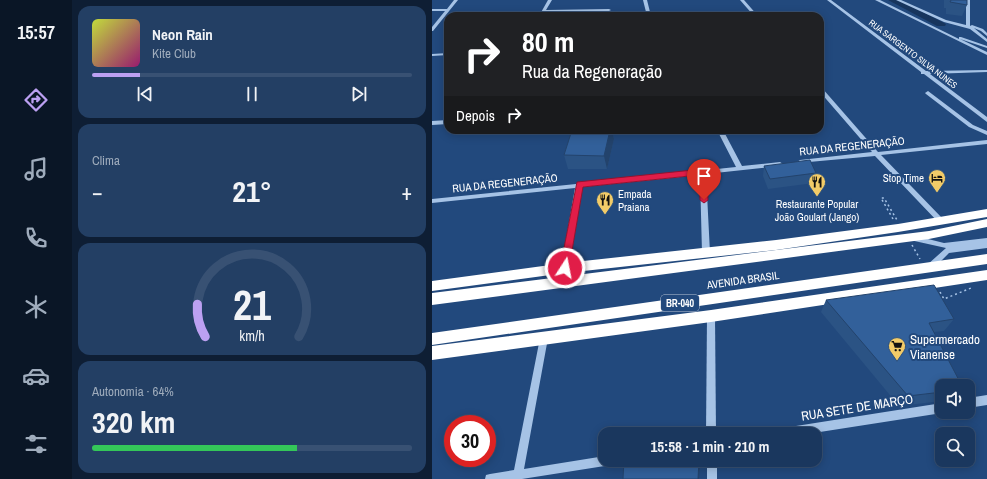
<!DOCTYPE html>
<html lang="pt">
<head>
<meta charset="utf-8">
<style>
  body { margin:0; font-family:"Archivo Narrow",sans-serif; background:#233f64; color:#f1f3f6; height:100vh; display:flex; flex-direction:column; font-size:15px; white-space:nowrap }
  * { box-sizing:border-box; margin:0 }
  p { font-size:13px; color:#9facbc }
  .icon { flex:none; width:22px; height:22px; fill:none; stroke:currentColor; stroke-width:2; stroke-linecap:round; stroke-linejoin:round }
  .map { position:relative; flex:1; overflow:hidden }
  .sheet { display:flex; flex-direction:column; gap:6px; padding:6px; background:#0e1e34; width:360px }
  .sheet>* { flex:none }
  .hud { position:absolute; left:12px; top:12px; width:380px; height:122px; border-radius:12px; box-shadow:0 2px 10px #0003,0 0 0 1px #385173; background:#202124; color:#fff; overflow:hidden }
  .fabs { position:absolute; left:503px; top:379px; display:grid; gap:8px }
  .fabs a { display:grid; place-items:center; width:40px; height:40px; border-radius:8px; background:#1a375e; box-shadow:0 2px 10px #0003,0 0 0 1px #385173; font-size:20px }
  .speed { position:absolute; left:12px; top:415px; display:flex; gap:8px; font-size:20px; font-weight:700; text-align:center }
  .speed>* { display:grid; place-content:center; width:52px; height:52px; border-radius:50%; background:#1a375e; box-shadow:0 2px 10px #0003,0 0 0 1px #385173; line-height:1 }
  .speed .limit { border:6px solid #d22; background:#fff; color:#111 }
  .pin { position:absolute; display:grid; place-items:center; width:34px; height:34px; color:#fff; margin:-41px -17px; border-radius:50% 50% 50% 0; rotate:-45deg; box-shadow:0 0 4px #0007 }
  .pin .icon { rotate:45deg }
  .me { position:absolute; width:44px; margin:-22px; rotate:11deg; stroke-linejoin:round; filter:drop-shadow(0 0 3px #0008) }
  .turn { display:flex; align-items:center; gap:14px; height:84px; padding:0 12px; font-size:18px }
  .turn .icon { width:52px; height:52px; stroke-width:2.5 }
  .turn b { display:block; font-size:28px; line-height:34px }
  .then { display:flex; align-items:center; height:38px; padding:0 12px; background:#0003; gap:8px; font-size:15px }
  .big { font-size:30px; font-weight:700; line-height:1.1 }
  .sheet .widget { flex:1; display:flex; flex-direction:column; justify-content:center; gap:6px; min-width:0; padding:0 14px; border-radius:12px; background:#233f64 }
  .sheet .dial { align-items:center; gap:0 }
  .dial svg { height:104px; overflow:visible; fill:none; stroke:#385173; stroke-width:7; stroke-linecap:round; text-anchor:middle }
  .dial text { fill:#f1f3f6; stroke:none }
  .song { display:flex; align-items:center; gap:12px }
  .cover { width:48px; height:48px; border-radius:6px; background:linear-gradient(135deg,hsl(70 70% 55%),hsl(320 70% 35%)) }
  .played { height:4px; border-radius:2px; background:linear-gradient(90deg,#bca0f2 15%,#385173 15%) }
  .keys { display:flex; justify-content:space-around; direction:ltr }
  .heat { display:flex; justify-content:space-between; align-items:center; font-size:22px; direction:ltr }
  .charge { height:6px; border-radius:3px; background:linear-gradient(90deg,#34c759 64%,#385173 0) }
  .trip { position:absolute; left:166px; top:427px; width:224px; height:40px; border-radius:12px; background:#1a375e; box-shadow:0 2px 10px #0003,0 0 0 1px #385173; font-weight:700; line-height:40px; text-align:center }
  main { display:flex; flex:1; min-height:0 }
  .tab-bar { display:flex; flex-direction:column; width:72px; justify-content:space-around; align-items:center; background:#0a1626; color:#9facbc }
  .tab-bar .icon { width:28px; height:28px }
  .tab-bar .selected { color:#bca0f2 }
  .tab-bar b { font-size:18px; color:#f1f3f6 }
  .map>svg:first-child { display:block }
  .lines { fill:none; stroke-linecap:round; stroke-linejoin:round }
  .river { fill:#17355d; fill-rule:evenodd }
  .path { stroke:#a6c3e6; stroke-width:1.5; stroke-dasharray:2 3; stroke-linecap:butt }
  .minor { fill:#a6c3e6; fill-rule:evenodd }
  .highway { fill:#fff; fill-rule:evenodd }
  .wall { fill:#2b5384 }
  .shaded-wall { fill:#23436c }
  .building { fill:#32609a; stroke:#23436c }
  .route { fill:#e11d48; stroke:#92132f }
  .labels { text-anchor:middle; stroke-width:4; stroke-linejoin:round; paint-order:stroke }
  .far-street-label { font-size:9px; fill:#fff; stroke:#22497d }
  .shield { fill:#22497d; stroke:#bdc8d8; stroke-width:1 }
  .shield-label { font-size:10px; font-weight:bold; fill:#fff }
  .street-label { font-size:11px; fill:#fff; stroke:#22497d }
  .poi-label { font-size:11px; fill:#fff; stroke:#22497d; text-anchor:end }
  .near-poi-label { font-size:13px; fill:#fff; stroke:#22497d; text-anchor:start }
  .near-street-label { font-size:13px; fill:#fff; stroke:#22497d }
</style>
</head>
<body>
<main>
<nav class="tab-bar">
<b>15:57</b>
<svg class="icon selected" aria-label="directions" viewBox="0 0 24 24"><path d="M12 3l9 9-9 9-9-9zM9 14v-3h6M13 9l2 2-2 2"/></svg>
<svg class="icon" aria-label="music" viewBox="0 0 24 24"><path d="M9 18V5l10-2v13"/><circle cx="6" cy="18" r="3"/><circle cx="16" cy="16" r="3"/></svg>
<svg class="icon" aria-label="phone" viewBox="0 0 24 24"><path d="M5 4h4l2 5-3 2q2 4 5 5l2-3 5 2v4C11 20 4 13 5 4z"/></svg>
<svg class="icon" aria-label="climate" viewBox="0 0 24 24"><path d="M12 3v18M4 7l16 10M4 17L20 7"/></svg>
<svg class="icon" aria-label="car" viewBox="0 0 24 24"><path d="M5 17H2v-5l4-1 3-4h7l3 4 3 1v5h-3M9 17h6M6 11h13"/><circle cx="7" cy="17" r="2"/><circle cx="17" cy="17" r="2"/></svg>
<svg class="icon" aria-label="filters" viewBox="0 0 24 24"><path d="M4 7h16M4 17h16"/><circle cx="9" cy="7" r="2"/><circle cx="15" cy="17" r="2"/></svg>
</nav>
<section class="sheet">
<div class="widget">
<div class="song"><i class="cover"></i><div><b>Neon Rain</b><p>Kite Club</p></div></div>
<div class="played"></div>
<div class="keys"><svg class="icon" aria-label="previous" viewBox="0 0 24 24"><path d="M18 5L8 12l10 7zM5 5v14"/></svg><svg class="icon" aria-label="pause" viewBox="0 0 24 24"><path d="M8 5v14M16 5v14"/></svg><svg class="icon" aria-label="next" viewBox="0 0 24 24"><path d="M6 5l10 7-10 7zM19 5v14"/></svg></div>
</div>
<div class="widget"><p>Clima</p>
<div class="heat"><a>−</a><b class="big">21°</b><a>+</a></div>
</div>
<div class="widget dial"><svg viewBox="0 0 100 80">
<path d="M14 69A42 42 0 1 1 86 69"/>
<path d="M14 69A42 42 0 0 1 8 44" stroke="#bca0f2"/>
<text x="50" y="56" font-size="32" font-weight="700">21</text>
<text x="50" y="72" font-size="11">km/h</text>
</svg></div>
<div class="widget"><p>Autonomia · 64%</p><b class="big">320 km</b><div class="charge"></div></div>
</section>
<div class="map">
<svg width="555" height="479" viewBox="0 0 555 479">
  <rect width="100%" height="100%" fill="#22497d"/>
  <g class="lines">
    <polygon class="river" points="456,0 468,0 514,24 513,26 505,26"/>
    <g class="path">
      <polyline points="461,219 449,198 452,198 465,220"/>
      <polyline points="480,245 488,259"/>
      <polyline points="508,292 512,299 539,288"/>
    </g>
    <g class="minor">
      <polygon points="22,0 26,0 1,31 0,31 0,27 13,11 0,11 0,9 15,9"/>
      <polygon points="116,0 120,0 114,10 177,9 179,10 177,11 113,12 111,16 107,16"/>
      <polygon points="211,0 215,0 219,16 215,16"/>
      <polygon points="308,0 312,0 326,16 322,16"/>
      <polygon points="395,0 399,0 494,71 555,70 555,72 498,74 555,117 555,122 492,74 489,74 489,72"/>
      <polygon points="443,0 448,0 527,39 527,37 529,37 555,46 555,48 528,39 555,52 555,55"/>
      <polygon points="464,0 469,0 514,20 534,25 534,0 538,0 538,26 540,25 551,29 555,33 555,36 549,31 542,28 555,39 555,42 538,29 512,22"/>
      <polygon points="16,53 16,55 0,56 0,54"/>
      <polygon points="388,88 390,88 446,152 555,140 555,144 449,155 511,219 512,221 511,223 507,223 443,156 366,163 365,162 368,160 440,152 388,92"/>
      <polygon points="496,91 541,125 555,131 555,135 537,127 494,94 493,93"/>
      <polygon points="16,120 16,124 0,125 0,121"/>
      <polygon points="285,130 291,130 310,166 348,162 351,164 348,166 274,174 278,253 277,255 271,255 270,253 268,175 150,187 137,268 136,270 130,270 129,268 143,188 0,203 0,199 144,184 147,182 150,183 304,167"/>
      <polygon points="480,235 512,243 555,238 555,248 517,253 501,269 495,269 494,267 495,265 514,248 478,240 477,238"/>
      <polygon points="279,313 282,314 283,316 284,434 274,434 275,316 276,314"/>
      <polygon points="112,334 115,335 116,338 92,469 173,456 173,460 184,460 183,464 179,465 90,479 53,479 54,475 58,474 82,470 108,338 109,335"/>
      <polygon points="555,395 555,405 536,408 536,398"/>
      <polygon points="510,403 510,412 512,412 510,413 375,434 340,434 342,431 345,429"/>
      <rect x="275" y="460" width="10" height="19"/>
    </g>
    <g class="highway">
      <polygon points="555,209 555,217 466,232 344,250 133,273 0,291 0,281 133,263 344,240 466,224"/>
      <polygon points="555,219 555,227 497,239 0,305 0,293 497,231"/>
      <polygon points="555,254 555,264 0,345 0,333"/>
      <polygon points="555,270 555,280 279,322 0,360 0,346 279,310"/>
    </g>
  </g>
  <g class="wall">
    <polygon points="512,0 535,0 535,5 530,16 514,14 514,8 512,8"/>
    <polygon points="140,130 180,130 182,139 175,169 136,169 132,155"/>
    <polygon points="332,166 384,173 382,183 336,189 331,176"/>
    <polygon points="394,300 522,319 512,331 502,332 510,386 510,401 467,406 389,312"/>
  </g>
  <g class="shaded-wall">
    <polygon points="178,130 180,130 182,139 175,169 172,156"/>
    <polygon points="267,460 268,460 267,479 266,479"/>
  </g>
  <g class="building">
    <polygon points="519,0 535,0 535,5 518,2"/>
    <polygon points="140,130 178,130 172,156 132,155"/>
    <polygon points="378,160 384,173 338,179 332,166"/>
    <polygon points="502,285 522,319 497,323 530,386 510,386 510,392 476,396 394,300"/>
    <polygon points="192,460 267,460 266,479 191,479"/>
  </g>
  <polygon class="route" points="271,169 275,172 276,200 272,203 268,200 267,175 151,187 137,268 136,271 129,271 128,268 145,182"/>
  <defs>
    <g id="hotel-pin" transform="scale(0.9)"><path d="M0 17L-7.5 6A9.5 9.5 0 1 1 7.5 6Z" fill="#f2cb68" stroke="#22497d"/><path d="M-6-4.5h1.5V1H6V5H4.5V3h-9V5H-6ZM-4 0a1.8 1.8 0 1 1 3.6 0ZM.5 0V-2.5h3Q6-2.5 6 0Z" fill="#111"/></g>
    <g id="restaurant-pin" transform="scale(0.9)"><path d="M0 17L-7.5 6A9.5 9.5 0 1 1 7.5 6Z" fill="#f2cb68" stroke="#22497d"/><path d="M-5-6h1v4h1v-4h1v4h1v-4h1v5L-1.5 .5V6h-2V.5L-5-1ZM5-6V6H3V1.5H1.5Q1.5-4 5-6Z" fill="#111"/></g>
    <g id="supermarket-pin" transform="scale(0.9)"><path d="M0 17L-7.5 6A9.5 9.5 0 1 1 7.5 6Z" fill="#f2cb68" stroke="#22497d"/><path d="M-6-5.5h2.5l.6 2H6L4.5 2H-2.5L-4.4-4H-6ZM-1.5 3.2a1.3 1.3 0 1 0 .1 0ZM3 3.2a1.3 1.3 0 1 0 .1 0Z" fill="#111"/></g>
  </defs>
  <g fill-rule="evenodd">
    <use href="#hotel-pin" x="505" y="178"/>
    <use href="#restaurant-pin" x="385" y="182"/>
    <use href="#restaurant-pin" x="173" y="200"/>
    <use href="#supermarket-pin" x="465" y="346"/>
  </g>
  <g class="labels">
    <g class="far-street-label">
      <text transform="translate(481 54) rotate(37)" y="3">RUA SARGENTO SILVA NUNES</text>
    </g>
    <rect class="shield" x="229" y="295" width="38" height="16" rx="3"/>
    <g class="shield-label">
      <text x="248" y="307">BR-040</text>
    </g>
    <g class="street-label">
      <text transform="translate(420 146) rotate(-6)" y="4">RUA DA REGENERAÇÃO</text>
      <text transform="translate(73 183) rotate(-6)" y="4">RUA DA REGENERAÇÃO</text>
      <text transform="translate(311 280) rotate(-8)" y="4">AVENIDA BRASIL</text>
    </g>
    <g class="poi-label">
      <text x="492" y="182">Stop Time</text>
      <text x="186" y="198" text-anchor="start">Empada<tspan x="186" dy="13">Praiana</tspan></text>
      <text x="385" y="208" text-anchor="middle">Restaurante Popular<tspan x="385" dy="13">João Goulart (Jango)</tspan></text>
    </g>
    <g class="near-poi-label">
      <text x="478" y="344">Supermercado<tspan x="478" dy="15">Vianense</tspan></text>
    </g>
    <g class="near-street-label">
      <text transform="translate(425 407) rotate(-9)" y="5">RUA SETE DE MARÇO</text>
    </g>
  </g>
</svg>
<div class="fabs">
<a><svg class="icon" aria-label="sound" viewBox="0 0 24 24"><path d="M4 9h4l5-4v14l-5-4H4zM17 9q2 3 0 6"/></svg></a>
<a><svg class="icon" aria-label="search" viewBox="0 0 24 24"><circle cx="10" cy="10" r="6"/><path d="M15 15l6 6"/></svg></a>
</div>
<div class="speed"><div class="limit">30</div></div>
<div class="pin" style="left:272px;top:200px;background:#d93025"><svg class="icon" aria-label="arrive" viewBox="0 0 24 24"><path d="M6 21V4h12l-3 4 3 4H6"/></svg></div>
<svg class="me" style="left:133px;top:268px" viewBox="-20 -20 40 40"><circle r="17" fill="#e11d48" stroke="#fff" stroke-width="3"/><path d="M0-11L8 9 0 5-8 9z" fill="#fff"/></svg>
<div class="trip">15:58 · 1 min · 210 m</div>
<div class="hud">
<div class="turn"><svg class="icon" aria-label="right" viewBox="0 0 24 24"><path d="M7 20v-9h11M14 6l5 5-5 5"/></svg><div><b>80 m</b>Rua da Regeneração</div></div>
<div class="then">Depois<svg class="icon" aria-label="right" viewBox="0 0 24 24"><path d="M7 20v-9h11M14 6l5 5-5 5"/></svg></div>
</div>
</div>
</main>
</body>
</html>
